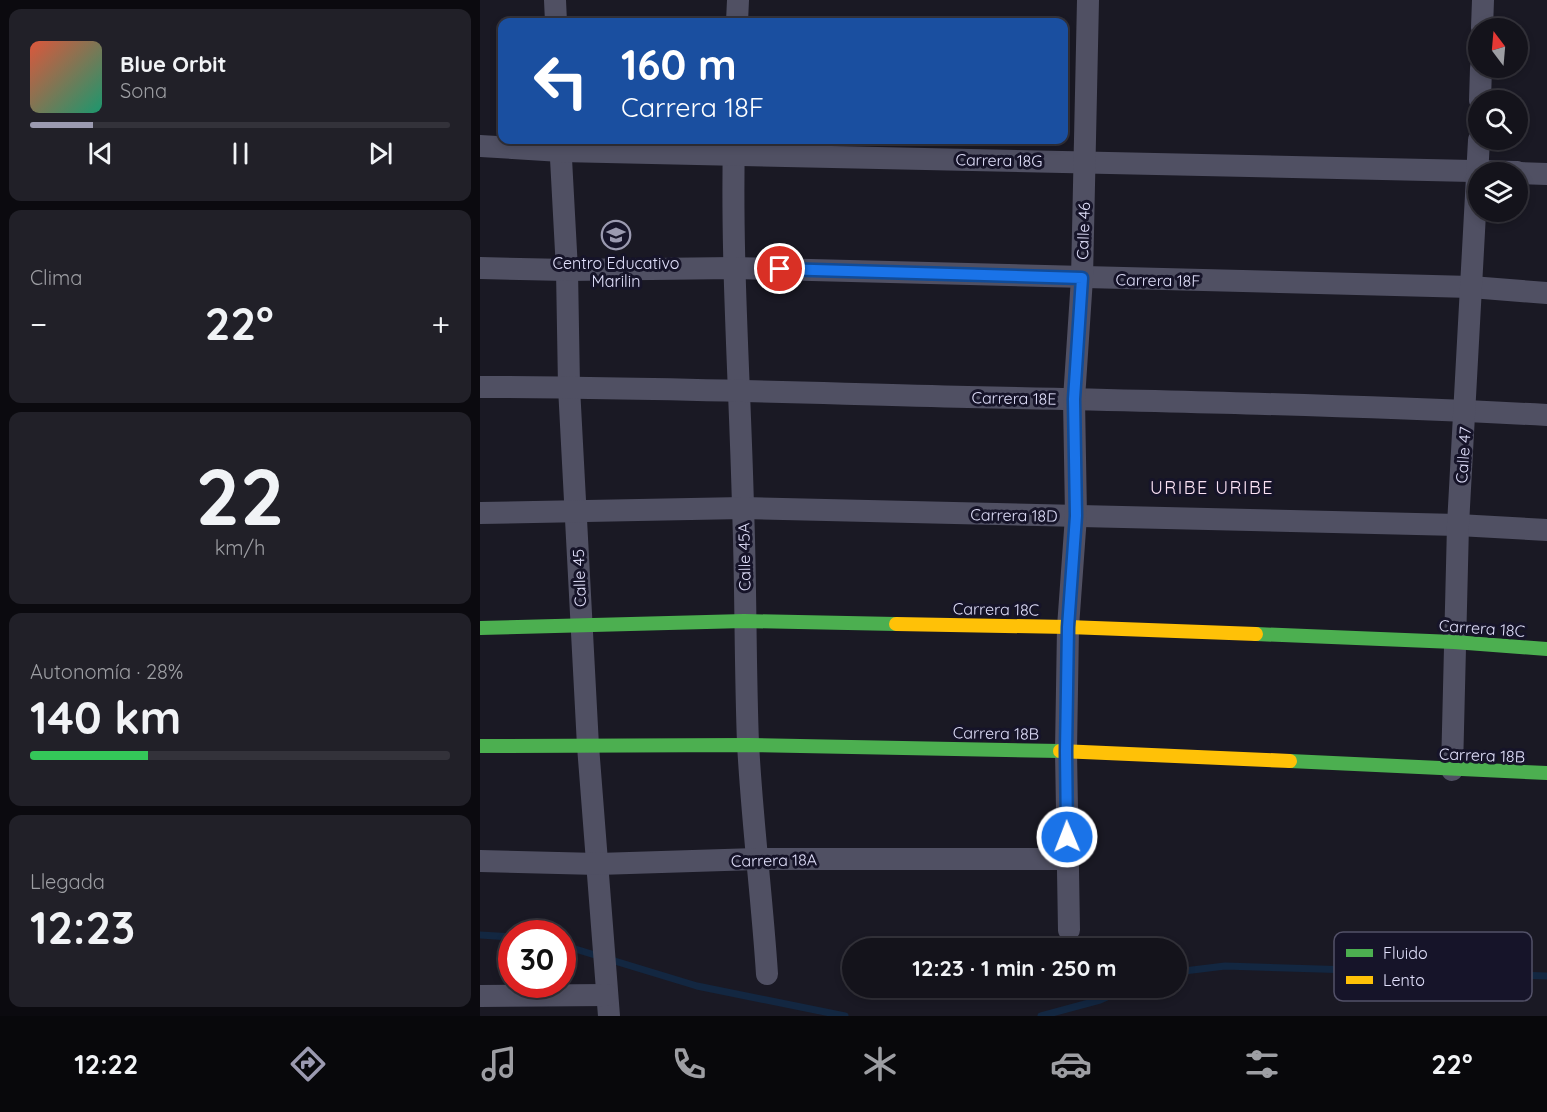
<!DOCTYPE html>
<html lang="es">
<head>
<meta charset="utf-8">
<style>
  body { margin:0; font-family:Quicksand,sans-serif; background:#212028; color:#f1f3f6; height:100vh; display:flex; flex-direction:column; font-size:22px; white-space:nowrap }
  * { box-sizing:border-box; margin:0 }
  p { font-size:20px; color:#9d9ea3 }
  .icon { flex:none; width:33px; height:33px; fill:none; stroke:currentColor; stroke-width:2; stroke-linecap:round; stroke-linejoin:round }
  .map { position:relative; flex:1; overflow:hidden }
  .sheet { display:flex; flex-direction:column; gap:9px; padding:9px; background:#0b0a0f; width:480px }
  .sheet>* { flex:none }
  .top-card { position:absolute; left:18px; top:18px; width:570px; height:126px; border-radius:12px; box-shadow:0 3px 9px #0003,0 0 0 2px #33323a; background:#1a4fa0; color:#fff; overflow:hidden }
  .needle { width:39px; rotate:344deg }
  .controls { position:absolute; left:988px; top:18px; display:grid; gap:12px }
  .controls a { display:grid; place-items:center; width:60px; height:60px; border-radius:50%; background:#14131b; box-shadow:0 3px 9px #0003,0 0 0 2px #33323a; font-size:30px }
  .speed { position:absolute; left:18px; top:920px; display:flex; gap:12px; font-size:30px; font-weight:700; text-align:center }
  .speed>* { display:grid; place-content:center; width:78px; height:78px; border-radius:50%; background:#14131b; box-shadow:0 3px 9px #0003,0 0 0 2px #33323a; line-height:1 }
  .speed .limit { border:9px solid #d22; background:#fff; color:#111 }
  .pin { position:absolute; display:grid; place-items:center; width:51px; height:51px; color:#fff; margin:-26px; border:3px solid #fff; border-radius:50%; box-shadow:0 2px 6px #0007 }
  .me { position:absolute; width:66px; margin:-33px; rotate:359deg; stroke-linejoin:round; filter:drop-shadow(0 0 4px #0008) }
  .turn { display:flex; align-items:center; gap:21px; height:126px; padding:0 24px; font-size:27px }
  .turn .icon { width:78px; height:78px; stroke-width:2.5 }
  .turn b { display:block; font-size:42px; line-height:51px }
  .big { font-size:45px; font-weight:700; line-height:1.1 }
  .sheet .card { flex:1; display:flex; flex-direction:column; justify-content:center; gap:9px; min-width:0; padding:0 21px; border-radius:12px; background:#212028 }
  .sheet .dial { align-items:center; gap:0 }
  .dial b { font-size:78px; line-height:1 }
  .song { display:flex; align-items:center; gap:18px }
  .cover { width:72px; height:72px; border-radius:9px; background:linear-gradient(135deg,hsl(10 70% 55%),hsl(160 70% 35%)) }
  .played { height:6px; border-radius:3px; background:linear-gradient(90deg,#9b9ab0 15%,#33323a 15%) }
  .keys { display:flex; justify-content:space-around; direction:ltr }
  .heat { display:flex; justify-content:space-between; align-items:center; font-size:33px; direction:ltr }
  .charge { height:9px; border-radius:4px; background:linear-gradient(90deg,#34c759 28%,#33323a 0) }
  .trip { position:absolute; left:362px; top:938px; width:345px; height:60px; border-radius:30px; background:#14131b; box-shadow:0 3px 9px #0003,0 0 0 2px #33323a; font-weight:700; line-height:60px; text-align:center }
  .menu { display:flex; height:96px; justify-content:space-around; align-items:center; background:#08080b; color:#9d9ea3 }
  .menu .icon { width:42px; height:42px }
  .menu .selected { color:#9b9ab0 }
  .menu b { font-size:27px; color:#f1f3f6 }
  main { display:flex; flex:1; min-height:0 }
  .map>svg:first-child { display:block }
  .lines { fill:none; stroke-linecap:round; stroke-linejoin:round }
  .stream { stroke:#132741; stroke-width:7 }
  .street { stroke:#505063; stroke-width:22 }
  .fast { stroke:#4caf50; stroke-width:14 }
  .slow { stroke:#ffc107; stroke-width:14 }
  .route-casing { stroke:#114b97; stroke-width:15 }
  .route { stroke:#1a73e8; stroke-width:10 }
  .labels { text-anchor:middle; stroke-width:6; stroke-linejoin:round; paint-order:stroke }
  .street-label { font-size:16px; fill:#e1e0fb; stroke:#161429 }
  .poi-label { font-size:16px; fill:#e1e0fb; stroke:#161429 }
  .neighbourhood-label { font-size:18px; letter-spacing:1.5px; fill:#fbe2f4; stroke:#161429 }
  .key { fill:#161429; stroke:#535168; stroke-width:1.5 }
  .key-label { font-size:16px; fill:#e1e0fb }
</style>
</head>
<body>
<main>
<section class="sheet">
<div class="card">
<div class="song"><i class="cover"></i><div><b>Blue Orbit</b><p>Sona</p></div></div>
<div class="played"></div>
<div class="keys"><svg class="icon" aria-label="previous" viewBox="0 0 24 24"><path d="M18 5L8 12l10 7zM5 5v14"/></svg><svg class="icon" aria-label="pause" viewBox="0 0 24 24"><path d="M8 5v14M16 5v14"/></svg><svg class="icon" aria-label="next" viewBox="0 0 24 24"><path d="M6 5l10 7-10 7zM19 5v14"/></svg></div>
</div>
<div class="card"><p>Clima</p>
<div class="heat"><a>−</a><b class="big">22°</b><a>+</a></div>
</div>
<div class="card dial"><b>22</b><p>km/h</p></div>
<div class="card"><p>Autonomía · 28%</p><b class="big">140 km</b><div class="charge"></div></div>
<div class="card"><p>Llegada</p><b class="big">12:23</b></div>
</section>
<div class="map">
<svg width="1067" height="1016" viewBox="0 0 1067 1016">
  <rect width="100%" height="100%" fill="#1a1924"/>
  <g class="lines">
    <g class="stream">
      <polyline points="0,935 32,937"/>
      <polyline points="82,945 217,986 365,1016"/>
      <polyline points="696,972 745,966 1067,976"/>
      <polyline points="561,1016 620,1000 649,987"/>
    </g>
    <g class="street">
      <polyline points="75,0 76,22"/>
      <polyline points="257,22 258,0"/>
      <polyline points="1002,28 1003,0"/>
      <polyline points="1000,100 1001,68"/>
      <polyline points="80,140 87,270 89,387 108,746 129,1016"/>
      <path d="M254,140C251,262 260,385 263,507C266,586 265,665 268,743C272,821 282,897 287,974"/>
      <polyline points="0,146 81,151 1037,172"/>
      <polyline points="1038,173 1067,174"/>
      <polyline points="0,268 87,270 254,268 991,287 1067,293"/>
      <path d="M0,387C163,387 325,393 488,397C681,401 874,405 1067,415"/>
      <polyline points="0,513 263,508 978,525 1067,530"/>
      <polyline points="972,770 978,525 999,140"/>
      <polyline points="0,861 118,864 276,859 587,859"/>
      <polyline points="589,930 586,751 588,627 596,516 594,399 602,278 608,0"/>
      <polyline points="0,996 127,995"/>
    </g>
    <g class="fast">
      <polyline points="0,628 264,621 416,624"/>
      <polyline points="776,634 974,642 1067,649"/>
      <polyline points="0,746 268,745 580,751"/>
      <polyline points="810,761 1067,773"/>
    </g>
    <g class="slow">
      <polyline points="416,624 588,627 776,634"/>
      <polyline points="580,751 810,761"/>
    </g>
  </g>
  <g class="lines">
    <g class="route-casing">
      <polyline id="route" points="300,269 602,278 594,399 596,516 588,627 586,751 587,837"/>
    </g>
    <use href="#route" class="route"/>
  </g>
  <defs>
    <g id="school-ring" transform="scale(1.5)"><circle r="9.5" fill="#161429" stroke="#9b9ab0" stroke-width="1.5"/><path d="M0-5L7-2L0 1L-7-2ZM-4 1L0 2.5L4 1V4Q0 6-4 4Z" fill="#9b9ab0"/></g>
  </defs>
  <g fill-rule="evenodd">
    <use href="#school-ring" x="136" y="235"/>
  </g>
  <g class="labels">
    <g class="street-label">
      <text transform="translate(519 160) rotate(1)" y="6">Carrera 18G</text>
      <text transform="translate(603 231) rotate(-88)" y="6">Calle 46</text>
      <text transform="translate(678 280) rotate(1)" y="6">Carrera 18F</text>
      <text transform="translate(534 398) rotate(1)" y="6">Carrera 18E</text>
      <text transform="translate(983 455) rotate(-86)" y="6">Calle 47</text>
      <text transform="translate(534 515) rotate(1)" y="6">Carrera 18D</text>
      <text transform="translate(264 557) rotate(-91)" y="6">Calle 45A</text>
      <text transform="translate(99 578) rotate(-92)" y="6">Calle 45</text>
      <text transform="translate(516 609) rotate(1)" y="6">Carrera 18C</text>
      <text transform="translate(1002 628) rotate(4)" y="6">Carrera 18C</text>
      <text transform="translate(516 733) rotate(1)" y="6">Carrera 18B</text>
      <text transform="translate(1002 755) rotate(2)" y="6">Carrera 18B</text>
      <text transform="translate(294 860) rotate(-1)" y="6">Carrera 18A</text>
    </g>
    <g class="poi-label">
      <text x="136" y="269">Centro Educativo<tspan x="136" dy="18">Marilin</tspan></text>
    </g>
    <g class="neighbourhood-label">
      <text x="732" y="494">URIBE URIBE</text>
    </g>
  </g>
  <rect x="854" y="932" width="198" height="69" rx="9" class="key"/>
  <rect x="866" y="949" width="27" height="8" fill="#4caf50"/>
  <rect x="866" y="976" width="27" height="8" fill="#ffc107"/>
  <g class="key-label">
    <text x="903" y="959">Fluido</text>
    <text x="903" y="986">Lento</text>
  </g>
</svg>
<div class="controls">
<a><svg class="needle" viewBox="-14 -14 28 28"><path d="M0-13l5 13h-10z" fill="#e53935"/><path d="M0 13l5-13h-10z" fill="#9d9ea3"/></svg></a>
<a><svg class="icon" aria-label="search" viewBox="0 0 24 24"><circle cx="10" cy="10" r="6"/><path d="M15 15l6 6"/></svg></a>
<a><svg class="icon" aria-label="layers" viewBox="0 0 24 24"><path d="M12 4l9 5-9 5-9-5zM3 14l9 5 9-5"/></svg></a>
</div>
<div class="speed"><div class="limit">30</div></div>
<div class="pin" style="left:300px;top:269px;background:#d93025"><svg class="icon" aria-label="arrive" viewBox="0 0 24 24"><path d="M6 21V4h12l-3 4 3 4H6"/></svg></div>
<svg class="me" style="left:587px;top:837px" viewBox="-20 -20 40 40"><circle r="17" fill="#1a73e8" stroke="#fff" stroke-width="3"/><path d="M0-11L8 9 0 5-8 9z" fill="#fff"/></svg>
<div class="trip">12:23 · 1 min · 250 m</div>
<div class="top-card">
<div class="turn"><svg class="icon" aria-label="left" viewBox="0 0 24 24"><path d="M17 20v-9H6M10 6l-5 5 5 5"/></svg><div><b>160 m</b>Carrera 18F</div></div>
</div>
</div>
</main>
<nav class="menu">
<b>12:22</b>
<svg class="icon selected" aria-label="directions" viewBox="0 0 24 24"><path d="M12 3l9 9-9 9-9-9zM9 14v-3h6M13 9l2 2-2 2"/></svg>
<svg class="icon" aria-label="music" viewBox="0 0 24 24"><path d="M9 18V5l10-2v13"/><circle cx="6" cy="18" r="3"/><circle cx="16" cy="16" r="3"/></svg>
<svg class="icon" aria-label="phone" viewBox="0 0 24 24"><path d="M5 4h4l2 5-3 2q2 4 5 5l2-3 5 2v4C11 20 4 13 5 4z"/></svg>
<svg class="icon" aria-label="climate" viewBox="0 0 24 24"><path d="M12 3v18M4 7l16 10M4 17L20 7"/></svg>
<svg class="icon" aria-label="car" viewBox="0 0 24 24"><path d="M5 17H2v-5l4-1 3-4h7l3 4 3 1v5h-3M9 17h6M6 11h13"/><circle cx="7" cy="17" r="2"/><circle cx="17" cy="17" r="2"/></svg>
<svg class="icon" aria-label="filters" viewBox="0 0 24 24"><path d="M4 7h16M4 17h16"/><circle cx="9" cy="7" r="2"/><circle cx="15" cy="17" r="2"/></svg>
<b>22°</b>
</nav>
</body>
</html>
